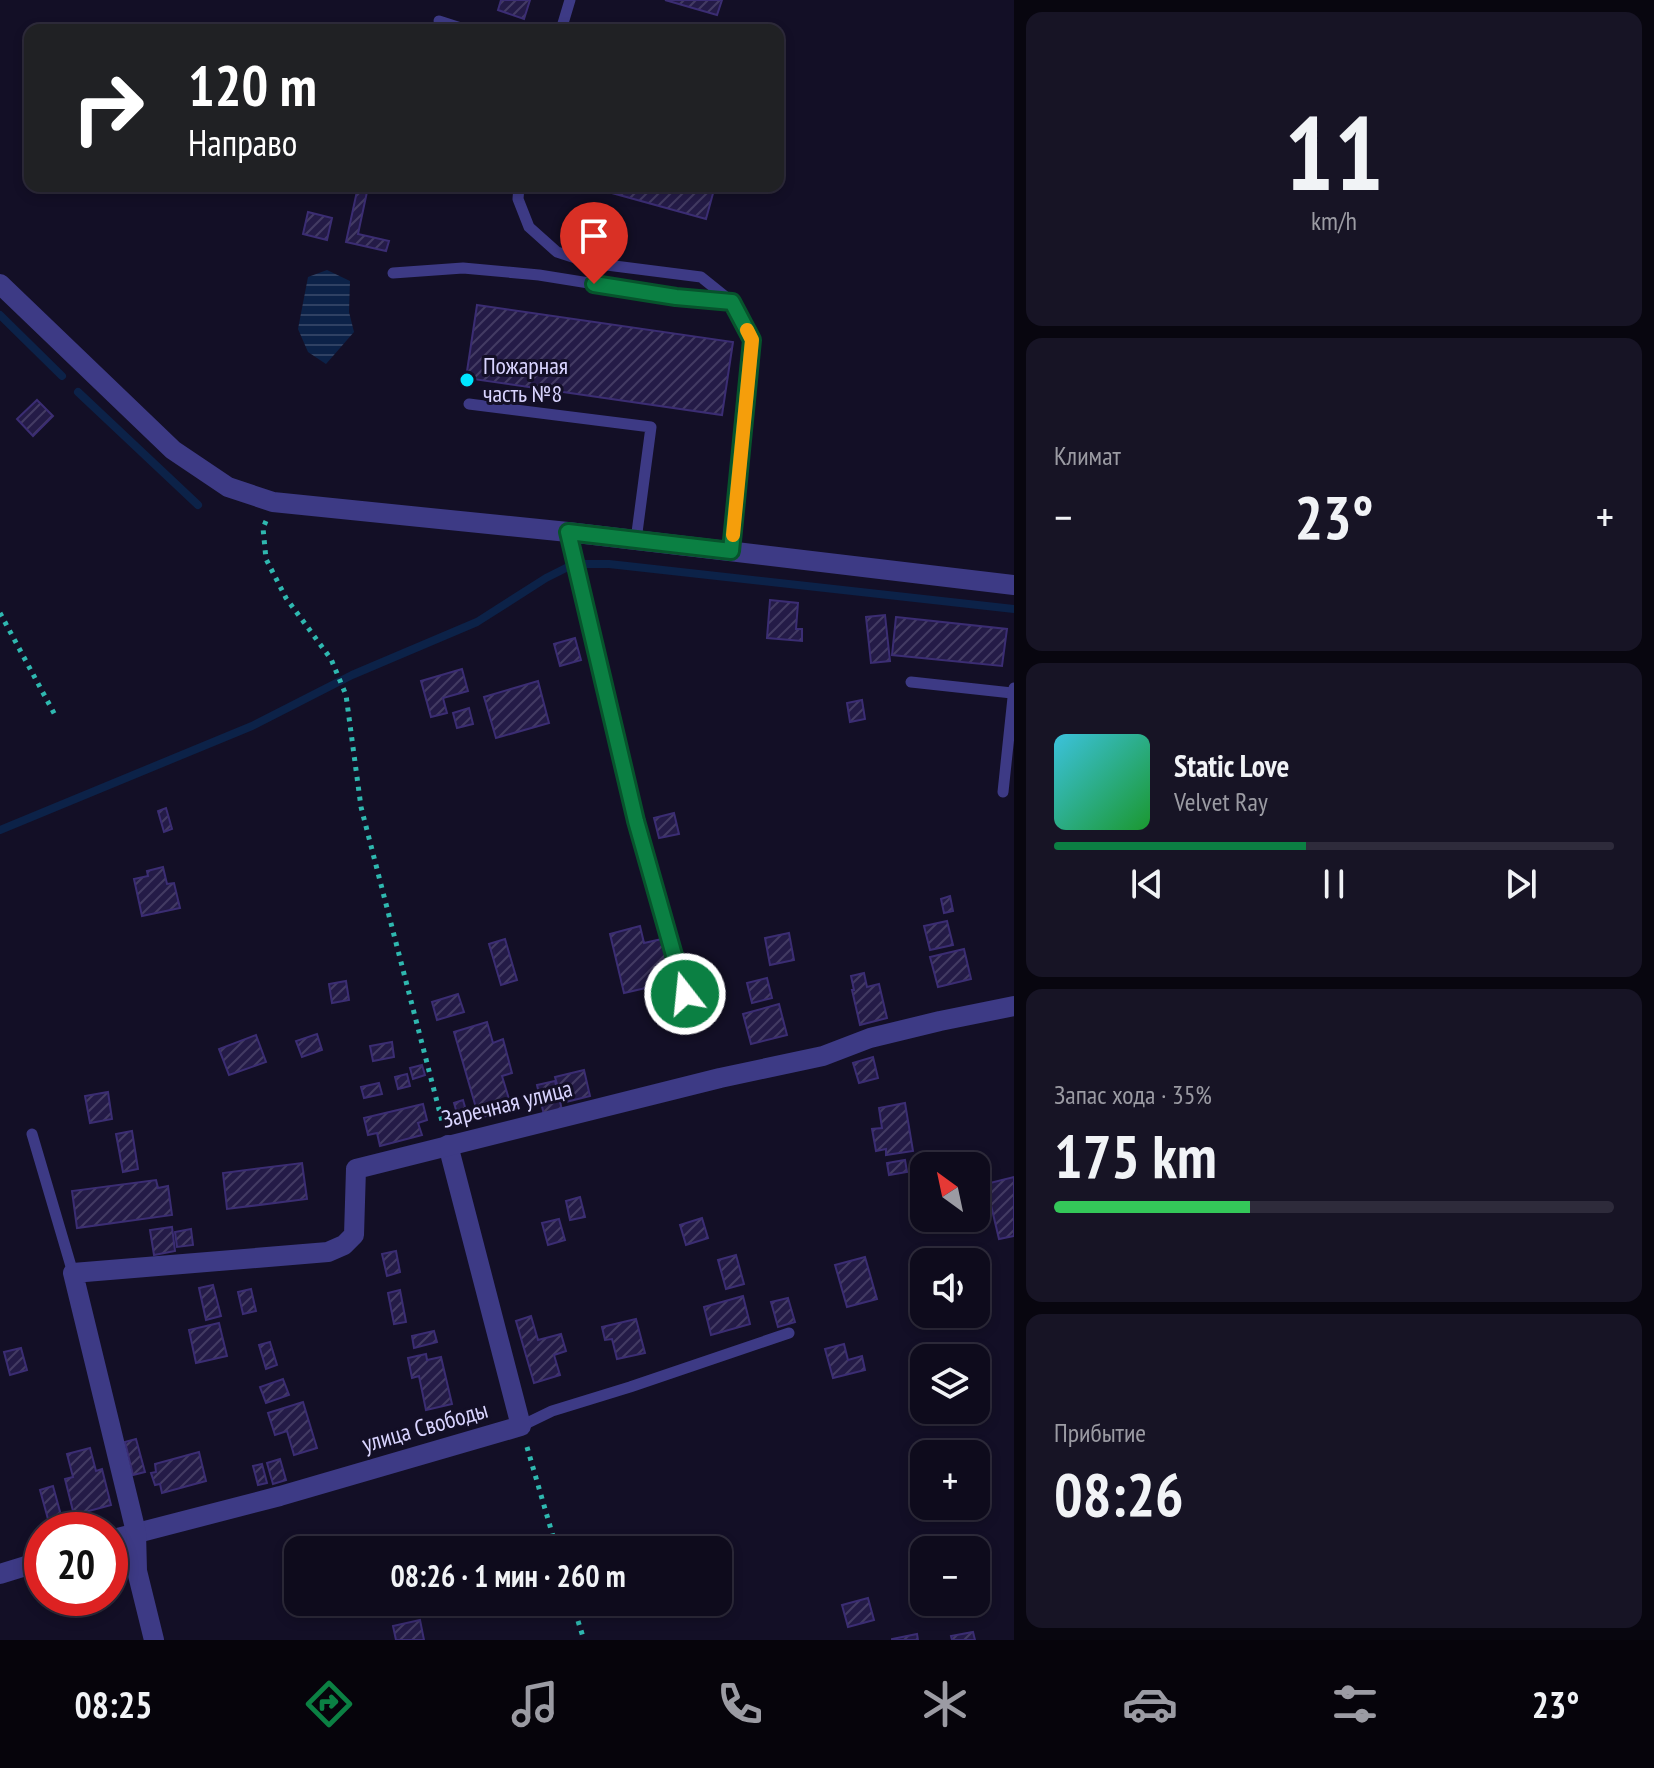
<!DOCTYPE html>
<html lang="ru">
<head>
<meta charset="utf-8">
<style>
  body { margin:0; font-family:"PT Sans Narrow",sans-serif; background:#171425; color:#f1f3f6; height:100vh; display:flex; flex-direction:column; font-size:30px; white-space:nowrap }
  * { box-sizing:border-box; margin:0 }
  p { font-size:26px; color:#9b9ba3 }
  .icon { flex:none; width:44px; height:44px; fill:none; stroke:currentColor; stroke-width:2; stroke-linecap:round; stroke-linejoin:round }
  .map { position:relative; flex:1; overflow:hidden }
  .side { display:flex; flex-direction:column; gap:12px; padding:12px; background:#08060f; width:640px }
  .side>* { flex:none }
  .guide { position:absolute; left:24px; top:24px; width:760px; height:168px; border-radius:16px; box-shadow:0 4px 12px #0003,0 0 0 2px #2e2b3b; background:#202124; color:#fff; overflow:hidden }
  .needle { width:52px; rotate:327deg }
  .buttons { position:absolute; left:910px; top:1152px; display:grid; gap:16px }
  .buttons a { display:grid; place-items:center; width:80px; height:80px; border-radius:16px; background:#0e0b1c; box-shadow:0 4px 12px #0003,0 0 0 2px #2e2b3b; font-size:40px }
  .speed { position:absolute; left:24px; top:1512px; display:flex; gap:16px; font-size:40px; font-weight:700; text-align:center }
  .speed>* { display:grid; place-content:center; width:104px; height:104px; border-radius:50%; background:#0e0b1c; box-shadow:0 4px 12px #0003,0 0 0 2px #2e2b3b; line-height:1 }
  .speed .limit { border:12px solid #d22; background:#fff; color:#111 }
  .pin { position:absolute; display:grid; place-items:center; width:68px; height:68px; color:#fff; margin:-82px -34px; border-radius:50% 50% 50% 0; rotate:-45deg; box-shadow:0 0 8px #0007 }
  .pin .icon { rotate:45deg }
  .me { position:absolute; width:88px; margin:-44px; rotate:344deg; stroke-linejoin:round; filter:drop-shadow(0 0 6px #0008) }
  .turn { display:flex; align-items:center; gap:28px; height:168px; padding:0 32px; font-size:36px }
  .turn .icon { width:104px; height:104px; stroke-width:2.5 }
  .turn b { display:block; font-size:56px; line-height:68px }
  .big { font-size:60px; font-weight:800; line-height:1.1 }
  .side .card { flex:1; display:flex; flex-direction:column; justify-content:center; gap:12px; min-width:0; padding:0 28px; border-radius:16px; background:#171425 }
  .side .dial { align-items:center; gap:0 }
  .dial b { font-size:104px; line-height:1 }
  .song { display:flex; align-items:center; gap:24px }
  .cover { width:96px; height:96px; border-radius:12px; background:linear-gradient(135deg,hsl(190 70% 55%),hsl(130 70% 35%)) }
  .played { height:8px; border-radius:4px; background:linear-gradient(90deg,#0b8043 45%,#2e2b3b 45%) }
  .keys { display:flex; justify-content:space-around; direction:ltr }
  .heat { display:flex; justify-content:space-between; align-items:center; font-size:44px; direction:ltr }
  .charge { height:12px; border-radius:6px; background:linear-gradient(90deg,#34c759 35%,#2e2b3b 0) }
  .trip { position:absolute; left:284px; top:1536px; width:448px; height:80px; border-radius:16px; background:#0e0b1c; box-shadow:0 4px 12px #0003,0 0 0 2px #2e2b3b; font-weight:800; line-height:80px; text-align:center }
  .dock { display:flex; height:128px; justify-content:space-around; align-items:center; background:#06040b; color:#9b9ba3 }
  .dock .icon { width:56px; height:56px }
  .dock .on { color:#0b8043 }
  .dock b { font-size:36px; color:#f1f3f6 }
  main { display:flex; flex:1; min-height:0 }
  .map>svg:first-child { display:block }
  .water { fill:url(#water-rules) }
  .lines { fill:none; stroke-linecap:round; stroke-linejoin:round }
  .stream { stroke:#0c2248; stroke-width:8 }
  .building { fill:url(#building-hatch); stroke:#3b2d73; stroke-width:2 }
  .path { stroke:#2fb8b0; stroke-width:5; stroke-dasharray:4 6; stroke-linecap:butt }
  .lane { stroke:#3d3a85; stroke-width:11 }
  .street { stroke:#3d3a85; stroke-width:20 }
  .route-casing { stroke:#07532c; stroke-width:20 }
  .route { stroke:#0b8043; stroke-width:14 }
  .slow { stroke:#f59e0b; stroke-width:14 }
  .poi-dot { fill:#00e5ff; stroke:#130f26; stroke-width:3 }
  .labels { text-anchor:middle; stroke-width:6; stroke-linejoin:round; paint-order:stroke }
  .poi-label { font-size:24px; fill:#d9d4ff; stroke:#130f26; text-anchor:start }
  .street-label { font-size:24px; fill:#d9d4ff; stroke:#130f26 }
</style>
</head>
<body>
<main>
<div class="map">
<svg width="1014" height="1640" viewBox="0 0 1014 1640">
  <defs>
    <pattern id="water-rules" width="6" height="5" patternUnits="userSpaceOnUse" patternTransform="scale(2)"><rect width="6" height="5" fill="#0c2248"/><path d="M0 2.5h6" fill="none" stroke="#2f4163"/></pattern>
    <pattern id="building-hatch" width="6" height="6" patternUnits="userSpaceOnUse" patternTransform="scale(2)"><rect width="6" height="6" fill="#241b47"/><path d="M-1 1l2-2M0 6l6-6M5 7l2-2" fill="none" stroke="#433b63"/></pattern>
  </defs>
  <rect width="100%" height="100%" fill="#130f26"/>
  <polygon class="water" points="327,270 350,281 349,312 354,332 326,364 308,352 298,329 308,277"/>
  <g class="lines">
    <g class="stream">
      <polyline points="0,315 62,376"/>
      <polyline points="78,392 198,505"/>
      <polyline points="585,564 609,564 1014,609"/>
      <polyline points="0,830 252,726 352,675 477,622 546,578 568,567"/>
    </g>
  </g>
  <g class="building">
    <polygon points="501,0 530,0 524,19 498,10"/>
    <polygon points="665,0 722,0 717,15"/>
    <polygon points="595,186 715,186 706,219 594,188"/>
    <polygon points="357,191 367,192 358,234 389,241 386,251 346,242"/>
    <polygon points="308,212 332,218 327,240 303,234"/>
    <polygon points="477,305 733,342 722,415 466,378"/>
    <polygon points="37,400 53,416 33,436 17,419"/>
    <polygon points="770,600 798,603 796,629 802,629 802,641 767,638"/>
    <polygon points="885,615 890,661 871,663 866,617"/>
    <polygon points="896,617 1007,629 1002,666 892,655"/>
    <polygon points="575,638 581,660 560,666 554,644"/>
    <polygon points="462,669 468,691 443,698 447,713 431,717 421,681"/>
    <polygon points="538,681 549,723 496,738 484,697"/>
    <polygon points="862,700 865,719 850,722 847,703"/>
    <polygon points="469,708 473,724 457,728 453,713"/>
    <polygon points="166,808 172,829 164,832 158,811"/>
    <polygon points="674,813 679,834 659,838 654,818"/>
    <polygon points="163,867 167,884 174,883 180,908 142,916 134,879 148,876 147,871"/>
    <polygon points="950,896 953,911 944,913 941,899"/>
    <polygon points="947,921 953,945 930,950 924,926"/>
    <polygon points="640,926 644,943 662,939 672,982 624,993 610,934"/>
    <polygon points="789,933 794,960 770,965 765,938"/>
    <polygon points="505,939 517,980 501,985 489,944"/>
    <polygon points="964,949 971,979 938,987 930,957"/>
    <polygon points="864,973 867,987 879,984 887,1018 860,1025 852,990 854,990 851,976"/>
    <polygon points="767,978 772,998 752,1003 747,983"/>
    <polygon points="346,981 349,1000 332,1003 329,984"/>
    <polygon points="458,994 464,1012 437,1020 432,1002"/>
    <polygon points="779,1004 787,1035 751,1044 743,1014"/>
    <polygon points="487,1022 493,1043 503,1039 512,1073 502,1076 512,1109 479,1118 454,1032"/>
    <polygon points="317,1034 322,1050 302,1057 296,1041"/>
    <polygon points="256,1035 266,1062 229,1075 219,1049"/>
    <polygon points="392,1042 394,1057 373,1061 370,1046"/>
    <polygon points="873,1057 878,1078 859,1083 853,1063"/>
    <polygon points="422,1065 425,1075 413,1079 410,1068"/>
    <polygon points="584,1070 590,1096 562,1103 555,1077"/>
    <polygon points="407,1074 410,1086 398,1089 395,1077"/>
    <polygon points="555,1081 562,1110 544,1115 537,1085"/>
    <polygon points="379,1083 382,1094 364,1098 361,1087"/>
    <polygon points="108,1092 112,1119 90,1123 85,1096"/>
    <polygon points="463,1100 469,1121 460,1124 454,1103"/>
    <polygon points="905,1103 913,1151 886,1155 886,1149 876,1151 872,1129 882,1128 879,1108"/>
    <polygon points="423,1104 427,1120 418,1123 422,1135 380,1146 377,1133 368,1135 364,1118"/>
    <polygon points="132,1131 138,1169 123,1172 116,1134"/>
    <polygon points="905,1160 907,1172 889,1175 887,1163"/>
    <polygon points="302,1163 307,1199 227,1209 223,1173"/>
    <polygon points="1014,1177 1014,1236 999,1239 986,1184"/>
    <polygon points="156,1180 158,1188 168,1186 172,1215 77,1228 72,1191"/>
    <polygon points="580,1197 585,1217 570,1220 566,1201"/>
    <polygon points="702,1218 708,1238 686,1245 680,1225"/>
    <polygon points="559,1219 565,1240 548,1245 542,1223"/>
    <polygon points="172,1227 175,1251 154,1255 150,1230"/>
    <polygon points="191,1229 193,1245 177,1247 175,1232"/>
    <polygon points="396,1251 400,1272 387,1276 382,1254"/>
    <polygon points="736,1255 744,1284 726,1289 718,1260"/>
    <polygon points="865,1257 877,1299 847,1307 835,1265"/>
    <polygon points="213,1285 221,1316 206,1320 199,1288"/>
    <polygon points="251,1289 256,1311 243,1314 238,1292"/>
    <polygon points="400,1290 406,1322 394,1324 388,1293"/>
    <polygon points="743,1296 750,1324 711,1335 704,1307"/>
    <polygon points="788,1298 795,1322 778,1327 771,1302"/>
    <polygon points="531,1316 538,1340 561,1334 566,1351 554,1355 560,1375 534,1383 516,1321"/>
    <polygon points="636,1319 645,1353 617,1359 612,1339 605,1340 602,1327"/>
    <polygon points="219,1323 227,1356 196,1363 189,1330"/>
    <polygon points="434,1331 437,1342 414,1348 412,1336"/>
    <polygon points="270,1342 277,1365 266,1369 259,1345"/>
    <polygon points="844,1344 848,1360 862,1356 865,1370 833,1378 825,1349"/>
    <polygon points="21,1348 27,1370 10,1375 4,1352"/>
    <polygon points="426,1354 427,1360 441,1357 452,1404 426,1410 419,1376 412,1378 408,1358"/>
    <polygon points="283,1379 289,1395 266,1403 260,1387"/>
    <polygon points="303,1402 317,1448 294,1455 287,1431 275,1435 268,1413"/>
    <polygon points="136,1439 145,1472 133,1475 125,1442"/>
    <polygon points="90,1448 96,1471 102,1469 111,1505 74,1515 65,1479 73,1477 67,1454"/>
    <polygon points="199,1452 206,1481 162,1493 160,1484 155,1485 151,1473 156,1472 155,1464"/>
    <polygon points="280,1459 286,1480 273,1484 267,1463"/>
    <polygon points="262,1464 267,1483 258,1485 253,1466"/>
    <polygon points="53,1486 65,1530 51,1530 40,1490"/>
    <polygon points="868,1598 874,1620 848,1627 842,1605"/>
    <polygon points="420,1620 424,1640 396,1640 393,1626"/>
    <polygon points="973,1632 975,1640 952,1640 951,1636"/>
    <polygon points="917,1634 918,1640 892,1640 892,1639"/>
  </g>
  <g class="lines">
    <g class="path">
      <polyline points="266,521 263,528 266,559 286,598 331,659 346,695 361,807 443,1125"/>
      <polyline points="0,613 55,715"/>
      <polyline points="527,1447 557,1550"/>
      <polyline points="572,1602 584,1640"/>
    </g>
    <g class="lane">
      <polyline points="439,21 467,30"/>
      <polyline points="561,30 570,0"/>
      <polyline points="519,186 518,199 529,227 557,252 591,263 701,277 732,302 752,340 731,551"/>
      <polyline points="393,273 463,268 539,275 676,297 730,302"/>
      <polyline points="469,404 651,427 636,540"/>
      <polyline points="568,532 636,821 685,994"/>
      <polyline points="911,682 1012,693"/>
      <polyline points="1003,792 1014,688"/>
      <polyline points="32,1134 73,1273"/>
      <polyline points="521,1426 552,1411 630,1387 789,1333"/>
    </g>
    <g class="street">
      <polyline points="0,284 173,450 228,487 273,502 568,532 1014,585"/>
      <polyline points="110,1540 280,1496 521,1426 448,1145"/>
      <polyline points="0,1574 42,1561"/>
      <polyline points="154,1640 137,1571 136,1532 73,1273 328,1252 344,1245 354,1235 356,1169 720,1078 823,1056 870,1038 940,1021 1014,1006"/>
    </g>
  </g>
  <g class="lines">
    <g class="route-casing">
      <polyline id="route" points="594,284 676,297 732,302 752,340 731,551 568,532 636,821 685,994"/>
    </g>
    <use href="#route" class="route"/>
    <polyline class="slow" points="733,535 752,340 747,330"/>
  </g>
  <circle class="poi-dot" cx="467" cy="380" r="8"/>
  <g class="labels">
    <g class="poi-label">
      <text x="483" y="374">Пожарная<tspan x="483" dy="28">часть №8</tspan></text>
    </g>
    <g class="street-label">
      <text transform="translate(507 1104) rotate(-14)" y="8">Заречная улица</text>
      <text transform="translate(425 1427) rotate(-16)" y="8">улица Свободы</text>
    </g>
  </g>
</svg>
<div class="buttons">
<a><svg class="needle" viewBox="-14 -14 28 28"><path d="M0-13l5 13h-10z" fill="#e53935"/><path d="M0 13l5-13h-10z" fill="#9b9ba3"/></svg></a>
<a><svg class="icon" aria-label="sound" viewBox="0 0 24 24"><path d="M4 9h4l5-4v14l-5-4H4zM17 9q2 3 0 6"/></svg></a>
<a><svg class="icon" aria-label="layers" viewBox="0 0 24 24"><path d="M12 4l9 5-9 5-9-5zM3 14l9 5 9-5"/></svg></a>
<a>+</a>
<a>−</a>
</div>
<div class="speed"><div class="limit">20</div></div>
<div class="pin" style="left:594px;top:284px;background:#d93025"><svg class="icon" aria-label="arrive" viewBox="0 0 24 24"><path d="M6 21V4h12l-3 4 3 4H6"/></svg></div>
<svg class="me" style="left:685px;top:994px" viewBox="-20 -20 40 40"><circle r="17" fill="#0b8043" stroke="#fff" stroke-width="3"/><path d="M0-11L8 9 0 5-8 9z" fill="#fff"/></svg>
<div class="trip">08:26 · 1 мин · 260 m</div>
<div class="guide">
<div class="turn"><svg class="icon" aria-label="right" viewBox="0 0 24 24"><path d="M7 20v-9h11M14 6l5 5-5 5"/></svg><div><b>120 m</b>Направо</div></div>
</div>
</div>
<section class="side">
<div class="card dial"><b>11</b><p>km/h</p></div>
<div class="card"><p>Климат</p>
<div class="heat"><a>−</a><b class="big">23°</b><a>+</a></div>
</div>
<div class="card">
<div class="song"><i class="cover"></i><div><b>Static Love</b><p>Velvet Ray</p></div></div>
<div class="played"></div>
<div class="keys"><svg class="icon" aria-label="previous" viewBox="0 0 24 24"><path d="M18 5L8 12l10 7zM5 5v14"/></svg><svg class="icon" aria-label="pause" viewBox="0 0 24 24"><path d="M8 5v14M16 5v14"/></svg><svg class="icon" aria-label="next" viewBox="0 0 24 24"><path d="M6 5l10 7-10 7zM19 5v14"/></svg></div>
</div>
<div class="card"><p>Запас хода · 35%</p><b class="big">175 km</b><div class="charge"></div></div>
<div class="card"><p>Прибытие</p><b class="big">08:26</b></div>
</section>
</main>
<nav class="dock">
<b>08:25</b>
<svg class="icon on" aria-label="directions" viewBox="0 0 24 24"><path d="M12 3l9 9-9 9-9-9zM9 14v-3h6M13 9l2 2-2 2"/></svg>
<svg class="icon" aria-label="music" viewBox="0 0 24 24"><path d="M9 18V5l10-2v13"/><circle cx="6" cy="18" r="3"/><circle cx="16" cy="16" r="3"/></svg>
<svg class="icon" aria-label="phone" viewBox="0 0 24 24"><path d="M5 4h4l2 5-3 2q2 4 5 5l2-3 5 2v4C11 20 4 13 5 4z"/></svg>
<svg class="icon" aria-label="climate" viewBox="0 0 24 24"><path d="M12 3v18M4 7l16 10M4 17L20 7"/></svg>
<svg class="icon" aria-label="car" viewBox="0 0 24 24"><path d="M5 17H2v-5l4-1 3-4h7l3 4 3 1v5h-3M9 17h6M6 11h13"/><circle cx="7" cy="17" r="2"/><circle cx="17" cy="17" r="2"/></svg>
<svg class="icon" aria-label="filters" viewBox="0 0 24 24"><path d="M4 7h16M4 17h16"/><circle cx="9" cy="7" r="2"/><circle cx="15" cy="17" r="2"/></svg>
<b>23°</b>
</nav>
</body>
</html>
